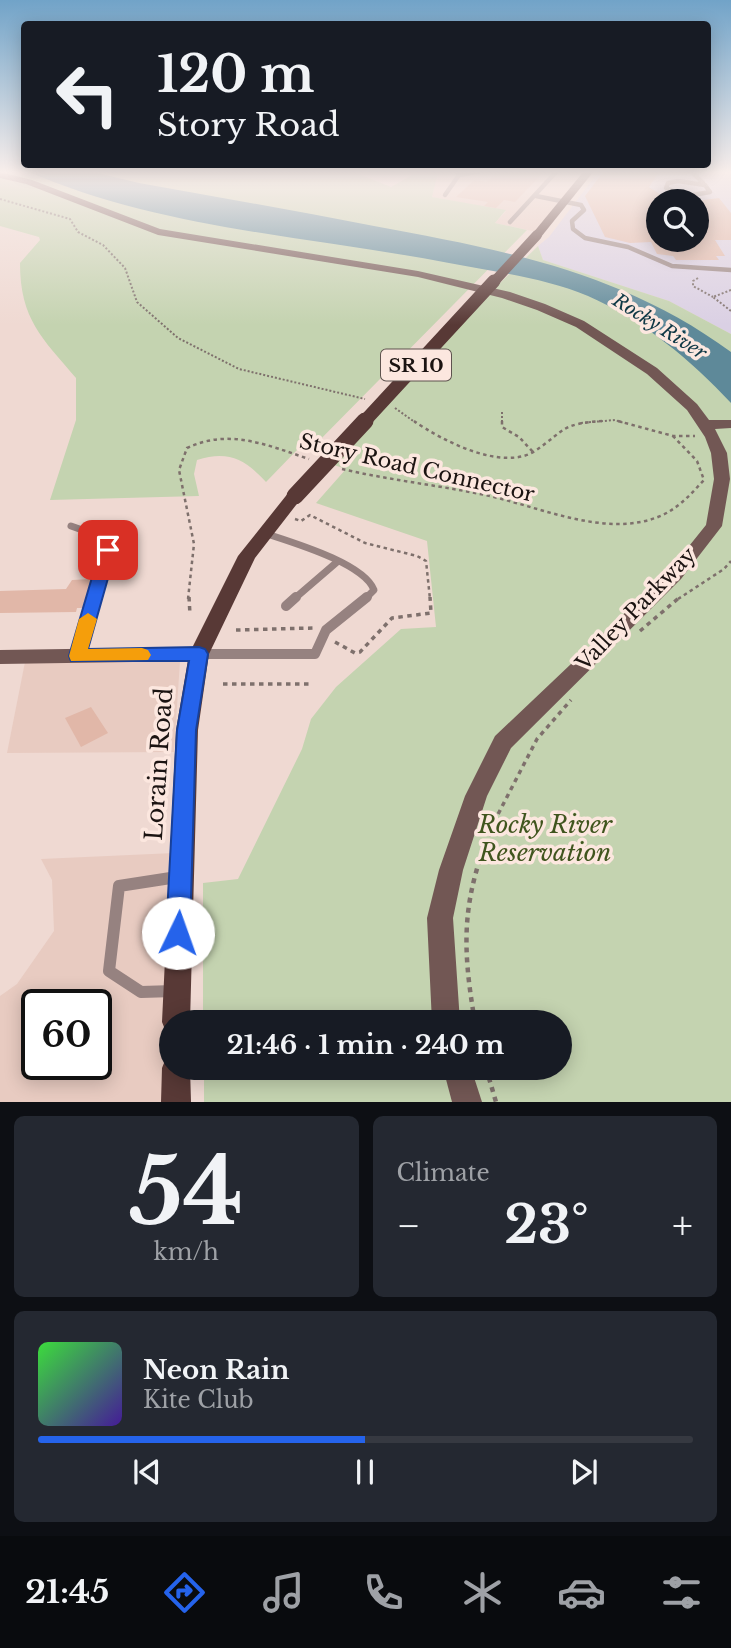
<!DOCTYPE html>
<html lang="en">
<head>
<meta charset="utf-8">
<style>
  body { margin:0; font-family:"Libre Baskerville",serif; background:#242831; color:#f1f3f6; height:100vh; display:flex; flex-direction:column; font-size:26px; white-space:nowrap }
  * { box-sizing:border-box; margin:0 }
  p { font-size:23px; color:#9ea1a6 }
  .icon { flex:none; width:38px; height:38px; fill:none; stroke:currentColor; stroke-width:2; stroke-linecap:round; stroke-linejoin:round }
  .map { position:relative; height:1102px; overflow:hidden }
  .details { display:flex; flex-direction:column; gap:14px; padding:14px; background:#0d0f14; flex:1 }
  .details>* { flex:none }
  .top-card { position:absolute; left:21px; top:21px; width:690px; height:147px; border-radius:7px; box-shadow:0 4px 18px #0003; background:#171b24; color:#f1f3f6; overflow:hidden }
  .fabs { position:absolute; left:646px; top:189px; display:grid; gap:14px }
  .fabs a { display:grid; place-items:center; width:63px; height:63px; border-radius:50%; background:#171b24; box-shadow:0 4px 18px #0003; font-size:35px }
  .speed { position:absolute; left:21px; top:989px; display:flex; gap:14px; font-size:35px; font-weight:700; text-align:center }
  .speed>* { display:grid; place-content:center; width:91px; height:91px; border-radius:50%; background:#171b24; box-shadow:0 4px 18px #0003; line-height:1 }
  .speed .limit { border:4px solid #111; border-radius:10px; background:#fff; color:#111 }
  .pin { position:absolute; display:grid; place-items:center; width:60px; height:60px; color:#fff; margin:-30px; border-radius:14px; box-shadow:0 4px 10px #0006 }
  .me { position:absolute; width:77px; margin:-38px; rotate:3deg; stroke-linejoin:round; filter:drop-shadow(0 0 5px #0008) }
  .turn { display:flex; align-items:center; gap:24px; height:147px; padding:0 21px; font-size:32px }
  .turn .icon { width:91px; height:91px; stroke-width:2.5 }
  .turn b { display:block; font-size:49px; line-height:60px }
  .big { font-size:52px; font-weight:800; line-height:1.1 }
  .details .widget { flex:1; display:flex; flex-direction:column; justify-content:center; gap:10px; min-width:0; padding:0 24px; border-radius:10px; background:#242831 }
  .details .dial { align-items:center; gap:0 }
  .dial b { font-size:91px; line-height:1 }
  .song { display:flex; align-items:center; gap:21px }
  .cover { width:84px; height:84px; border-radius:10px; background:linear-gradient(135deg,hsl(120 70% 55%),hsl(260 70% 35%)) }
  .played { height:7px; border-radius:4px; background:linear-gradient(90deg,#2563eb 50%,#363941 50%) }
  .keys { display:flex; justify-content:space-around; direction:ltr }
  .heat { display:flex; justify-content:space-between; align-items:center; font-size:38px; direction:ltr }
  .details .tiles { flex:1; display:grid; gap:14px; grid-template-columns:1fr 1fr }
  .widget:last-child { grid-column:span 2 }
  .trip { position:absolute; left:159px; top:1010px; width:413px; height:70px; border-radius:35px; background:#171b24; box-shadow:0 4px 18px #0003; font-weight:800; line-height:70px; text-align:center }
  .tab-bar { display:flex; height:112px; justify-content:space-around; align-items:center; background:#090b0e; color:#9ea1a6 }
  .tab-bar .icon { width:49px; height:49px }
  .tab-bar .current { color:#2563eb }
  .tab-bar b { font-size:32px; color:#f1f3f6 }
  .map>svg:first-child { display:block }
  .built { fill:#e8cbc1; fill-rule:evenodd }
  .medical { fill:#dad0e4; fill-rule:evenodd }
  .green { fill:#c4d3b0 }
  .water { fill:#5e8999 }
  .building { fill:#e1b7a8 }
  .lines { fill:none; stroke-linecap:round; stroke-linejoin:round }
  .path-far3 { stroke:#7e706c; stroke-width:2; stroke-dasharray:2 2; stroke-linecap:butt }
  .path-far2 { stroke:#7e706c; stroke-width:2.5; stroke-dasharray:3.5 3.5; stroke-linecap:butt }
  .path-far1 { stroke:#7e706c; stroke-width:3.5; stroke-dasharray:4.5 4.5; stroke-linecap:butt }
  .path { stroke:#7e706c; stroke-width:4.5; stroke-dasharray:5 5; stroke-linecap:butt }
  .lane-far3 { stroke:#968280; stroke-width:4.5 }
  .lane-far2 { stroke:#968280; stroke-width:7 }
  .lane-far1 { stroke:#968280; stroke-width:10 }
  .lane { stroke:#968280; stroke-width:12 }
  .secondary { fill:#725754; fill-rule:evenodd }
  .primary { fill:#583936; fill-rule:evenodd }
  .primary-bridge-far2 { stroke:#583936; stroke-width:10 }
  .primary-bridge-far1 { stroke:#583936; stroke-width:13 }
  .primary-bridge { stroke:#583936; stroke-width:17 }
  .route { fill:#2563eb; stroke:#184099; stroke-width:2 }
  .slow { fill:#f59e0b }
  .labels { text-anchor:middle; stroke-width:7; stroke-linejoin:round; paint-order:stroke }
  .far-water-label { font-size:19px; font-style:italic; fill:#0f3845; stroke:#fce7df }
  .shield { fill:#fce7df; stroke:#5e534f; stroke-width:2 }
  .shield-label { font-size:19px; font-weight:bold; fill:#1b1311 }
  .street-label { font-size:21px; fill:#1b1311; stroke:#fce7df }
  .near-street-label { font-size:24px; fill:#1b1311; stroke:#fce7df }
  .near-park-label { font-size:24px; font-style:italic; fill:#40551e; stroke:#fce7df }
</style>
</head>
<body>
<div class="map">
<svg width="731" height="1102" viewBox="0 0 731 1102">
  <rect width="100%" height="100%" fill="#efd9d2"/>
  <g class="built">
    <polygon points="437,171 587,171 537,232 495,223 506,211 432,197"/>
    <polygon points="180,661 174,752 7,753 25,662"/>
    <path d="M174,853L162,1102H0V996L17,984L54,931L52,880L41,859ZM37,1004H96V1064H37Z"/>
  </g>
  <path class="medical" d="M599,171H731V334L669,301L543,260L538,246L549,237ZM658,201H696V240H658Z"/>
  <g class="green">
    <path d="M0,171H351L391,187L412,175L438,172L432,197L506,210L495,223L527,230L307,453L297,450L266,482C245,459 228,450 197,460L194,474L199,496L50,500L76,420V378C42,338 20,319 20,263L40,240L39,237L0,226Z"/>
    <polygon points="538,246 543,260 669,301 731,334 731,1102 204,1102 204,1068 560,1068 560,1022 203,1022 203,883 238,879 302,749 311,719 336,687 401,629 436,627 427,541 316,503 346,469 319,460"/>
  </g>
  <path class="water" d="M27,171H89L139,183C218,197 296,211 374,226C504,250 622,272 731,352V403C691,360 643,320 588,296C545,278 495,272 449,263C309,236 159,229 27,171Z"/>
  <g class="building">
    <polygon points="524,171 545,171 515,202 504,200 496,208 484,206 488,202 456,197 474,180 487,182 495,174"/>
    <polygon points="604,171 660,171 649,187 670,201 658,201 658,240 696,240 696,201 719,198 731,213 731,240 715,240 725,256 716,256 719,260 676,260 673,256 657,254 651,242 630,243 605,237 585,196"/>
    <polygon points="91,579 83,608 77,608 76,612 0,613 0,591 66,589 72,580"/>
    <polygon points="91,707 108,733 81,747 65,718"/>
  </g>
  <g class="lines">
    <g class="path-far3">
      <polyline points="0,199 70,219 78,232 103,245 125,268 137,302 178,338 239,369 365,399"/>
      <polyline points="698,278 693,281 693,286 713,297"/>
      <polyline points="731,290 713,297 731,311"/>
      <polyline points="395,408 416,423"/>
      <polyline points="502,412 502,423"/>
      <polyline points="581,423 615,420 624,423"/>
    </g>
    <g class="path-far2">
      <path d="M414,421C441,440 502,472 535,451C566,430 560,424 602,421"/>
      <polyline points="502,421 502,427 519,437 533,452"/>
      <polyline points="618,421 673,436 695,436"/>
      <path d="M342,469C389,480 437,485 485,495C538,506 604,538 658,517C678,509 690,495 704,480L697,461L673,436"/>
      <polyline points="295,519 301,521 310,515 365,543 417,556 426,561 430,599"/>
      <path d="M188,599L194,544L179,470L187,448C229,428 267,445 309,459"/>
      <polyline points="678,599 724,569 731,561"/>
    </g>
    <g class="path-far1">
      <polyline points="189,597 190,615"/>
      <polyline points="236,630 313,628"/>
      <polyline points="640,631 680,597"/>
      <polyline points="335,642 355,653 360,652 392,618 431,613 430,597"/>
      <polyline points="223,684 311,684"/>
      <polyline points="494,822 537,739 571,700"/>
    </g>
    <g class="path">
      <path d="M475,1022C461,942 462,896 495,820"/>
      <polyline points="486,1068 496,1102"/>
    </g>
    <g class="lane-far3">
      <polyline points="691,171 703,183"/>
      <polyline points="459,175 481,171"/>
      <polygon points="678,181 705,185 710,192 687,196 666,188 668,183"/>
      <polyline points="445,195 459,175 456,171"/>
      <polyline points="536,196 581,205 584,210 572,221 573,229 585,238 628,247 672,266 731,270"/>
      <polyline points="510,222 557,171"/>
    </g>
    <g class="lane-far2">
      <polyline points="71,526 105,538 108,543 93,599"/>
      <path d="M264,533C291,542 364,563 374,590L365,599"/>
      <polyline points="294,599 337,562"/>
    </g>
    <g class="lane-far1">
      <polyline points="286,606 296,597"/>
      <polyline points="199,654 315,654 326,630 367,597"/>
      <polyline points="78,656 94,597"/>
    </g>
    <polyline class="lane" points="174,991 141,992 109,971 119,886 177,877"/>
    <g class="secondary">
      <polygon points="0,172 32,180 160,229 418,271 510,292 545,304 584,321 657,368 697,404 709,420 731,420 731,428 715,429 727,453 730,479 722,526 681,579 511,748 487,796 463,870 453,918 460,1022 432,1022 427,918 439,870 465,796 495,736 669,571 706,525 714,479 711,453 705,437 687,410 647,374 576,327 537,310 502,298 418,277 158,235 26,184 0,178"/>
      <polygon points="199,647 206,649 209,654 206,659 199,661 0,664 0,650"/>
      <polygon points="443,1068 471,1068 482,1102 452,1102"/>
    </g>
    <g class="primary">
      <polygon points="584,171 594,171 541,237 533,237 533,233"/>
      <polygon points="295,491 303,496 255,558 209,654 198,730 190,1022 172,1022 172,1034 166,1032 162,1022 176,730 189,654 238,556 289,492"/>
      <polygon points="172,1055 172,1068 190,1068 191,1102 161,1102 162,1068 166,1058"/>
    </g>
    <polyline class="primary-bridge-far2" points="493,283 537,235"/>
    <polyline class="primary-bridge-far1" points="363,423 494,281"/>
    <polyline class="primary-bridge" points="295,496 365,421"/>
  </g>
  <linearGradient id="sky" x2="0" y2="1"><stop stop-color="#71a3c8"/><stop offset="0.53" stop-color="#f8eeeb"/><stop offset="1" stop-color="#f8eeeb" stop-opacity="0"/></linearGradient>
  <rect width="731" height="325" fill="url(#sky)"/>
  <polygon class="route" points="108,544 116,550 88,649 199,647 205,649 208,654 196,730 190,933 186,941 178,944 170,941 166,933 177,730 189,661 71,661 69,656 100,550"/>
  <polygon class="slow" points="88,613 97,619 88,649 142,648 148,650 151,655 148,660 71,661 69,656 79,619"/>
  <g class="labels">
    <g class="far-water-label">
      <text transform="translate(660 326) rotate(32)" y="7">Rocky River</text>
    </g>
    <rect class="shield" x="381" y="349.5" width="70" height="31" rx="5"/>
    <g class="shield-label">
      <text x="416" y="372">SR 10</text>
    </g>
    <g class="street-label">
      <text transform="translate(417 468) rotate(13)" y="7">Story Road Connector</text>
      <text transform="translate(636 609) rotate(-46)" y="7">Valley Parkway</text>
    </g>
    <g class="near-street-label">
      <text transform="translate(159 764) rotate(-86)" y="8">Lorain Road</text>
    </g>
    <g class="near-park-label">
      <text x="545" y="833">Rocky River<tspan x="545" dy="28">Reservation</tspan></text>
    </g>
  </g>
</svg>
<div class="fabs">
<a><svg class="icon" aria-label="search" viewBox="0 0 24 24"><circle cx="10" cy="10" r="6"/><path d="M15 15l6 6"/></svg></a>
</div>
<div class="speed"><div class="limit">60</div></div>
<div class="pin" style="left:108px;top:550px;background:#d93025"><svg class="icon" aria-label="arrive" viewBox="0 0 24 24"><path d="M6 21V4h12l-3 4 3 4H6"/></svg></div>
<svg class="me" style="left:178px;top:933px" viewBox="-20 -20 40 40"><circle r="19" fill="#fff"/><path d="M0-13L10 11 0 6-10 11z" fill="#2563eb"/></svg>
<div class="trip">21:46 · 1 min · 240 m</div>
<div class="top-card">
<div class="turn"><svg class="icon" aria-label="left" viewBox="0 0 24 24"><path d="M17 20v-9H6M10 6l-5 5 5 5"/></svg><div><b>120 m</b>Story Road</div></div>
</div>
</div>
<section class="details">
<div class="tiles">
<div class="widget dial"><b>54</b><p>km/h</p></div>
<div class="widget"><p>Climate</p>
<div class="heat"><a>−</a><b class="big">23°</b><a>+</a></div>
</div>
<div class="widget">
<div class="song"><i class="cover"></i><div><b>Neon Rain</b><p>Kite Club</p></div></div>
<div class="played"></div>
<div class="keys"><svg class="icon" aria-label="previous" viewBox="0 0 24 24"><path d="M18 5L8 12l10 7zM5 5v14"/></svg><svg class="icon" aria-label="pause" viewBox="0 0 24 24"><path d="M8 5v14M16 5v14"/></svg><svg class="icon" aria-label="next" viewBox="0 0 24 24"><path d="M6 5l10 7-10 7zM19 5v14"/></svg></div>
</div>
</div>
</section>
<nav class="tab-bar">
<b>21:45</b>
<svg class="icon current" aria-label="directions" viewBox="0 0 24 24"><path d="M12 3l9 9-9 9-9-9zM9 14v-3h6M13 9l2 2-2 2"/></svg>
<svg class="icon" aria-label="music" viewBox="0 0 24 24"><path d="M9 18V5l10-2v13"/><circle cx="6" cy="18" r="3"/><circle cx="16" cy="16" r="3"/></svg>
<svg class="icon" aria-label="phone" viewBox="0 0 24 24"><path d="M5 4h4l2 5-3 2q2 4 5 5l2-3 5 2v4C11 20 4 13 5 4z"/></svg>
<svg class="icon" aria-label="climate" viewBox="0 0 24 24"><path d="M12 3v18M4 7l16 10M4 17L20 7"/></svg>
<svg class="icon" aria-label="car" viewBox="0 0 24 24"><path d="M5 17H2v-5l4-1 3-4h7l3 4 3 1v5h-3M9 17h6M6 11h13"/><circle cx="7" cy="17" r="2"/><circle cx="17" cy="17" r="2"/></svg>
<svg class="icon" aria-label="filters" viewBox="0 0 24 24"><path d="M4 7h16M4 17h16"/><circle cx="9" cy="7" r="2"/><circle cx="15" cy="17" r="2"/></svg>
</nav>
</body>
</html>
